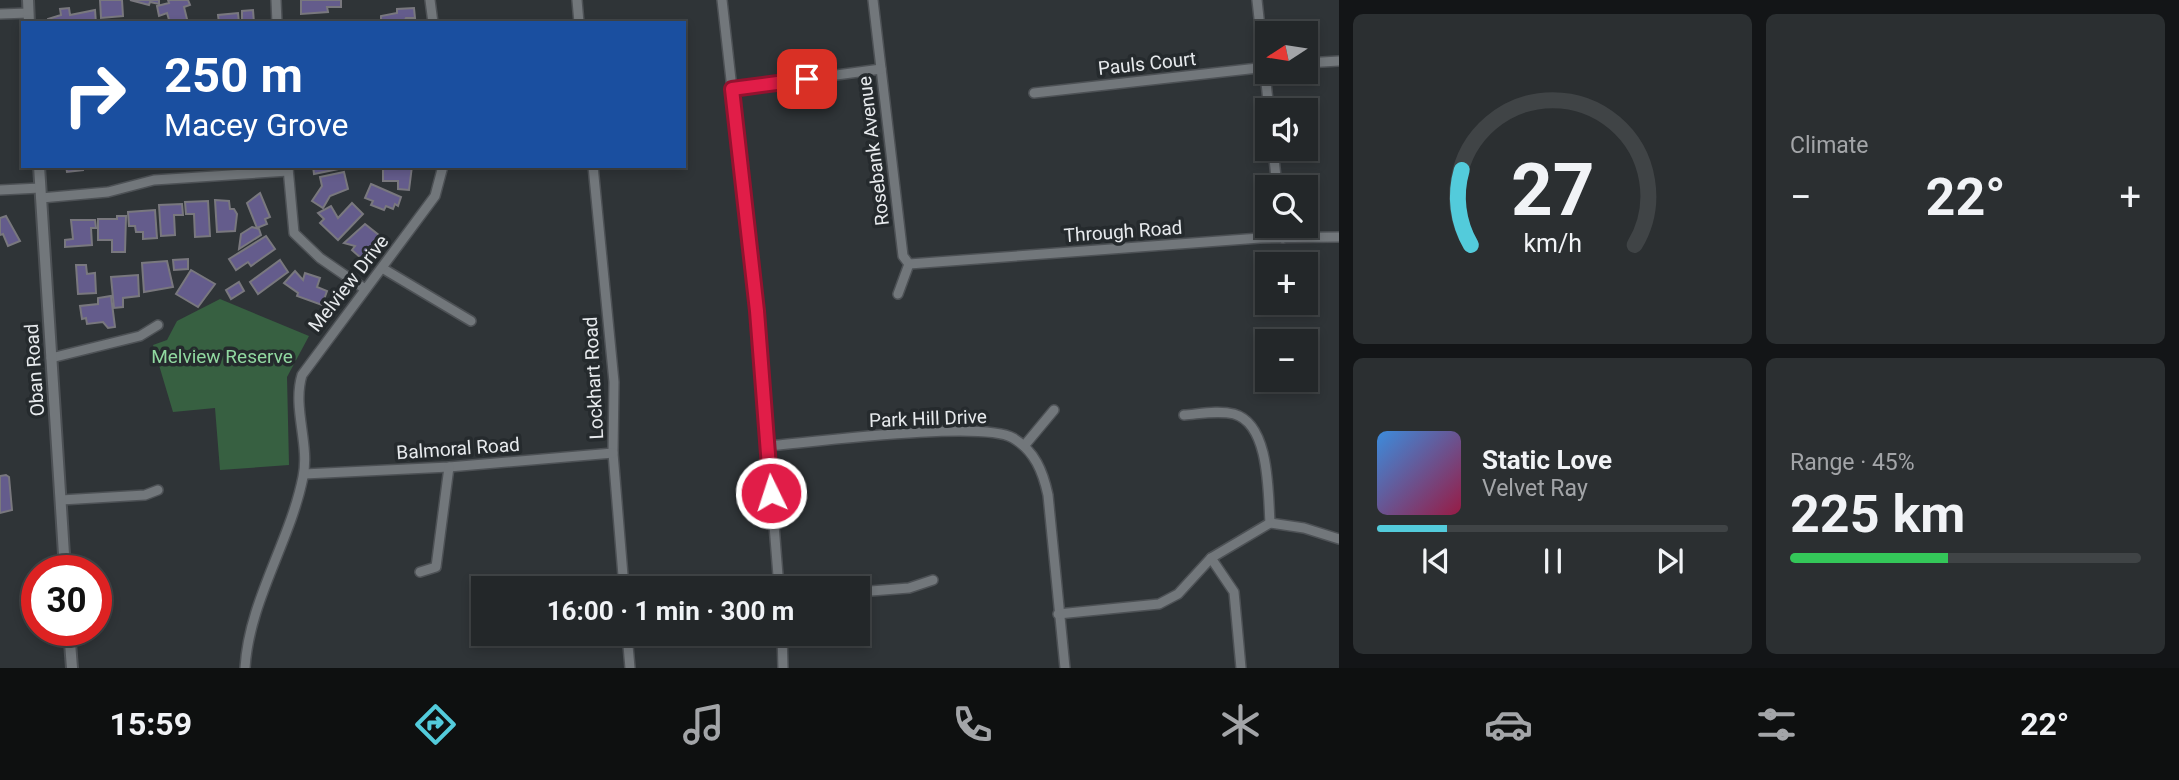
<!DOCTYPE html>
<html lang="en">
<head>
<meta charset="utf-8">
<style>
  body { margin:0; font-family:Roboto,sans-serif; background:#2b2f31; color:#f1f3f6; height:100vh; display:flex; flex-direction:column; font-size:26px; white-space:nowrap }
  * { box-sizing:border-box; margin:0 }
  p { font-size:23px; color:#a3a5a8 }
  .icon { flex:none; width:38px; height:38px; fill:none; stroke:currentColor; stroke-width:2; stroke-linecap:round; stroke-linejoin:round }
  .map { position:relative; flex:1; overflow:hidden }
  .details { display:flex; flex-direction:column; gap:14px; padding:14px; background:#131517; width:840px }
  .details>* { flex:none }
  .top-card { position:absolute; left:21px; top:21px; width:665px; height:147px; border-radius:0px; box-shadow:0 4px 10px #0003,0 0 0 2px #404446; background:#1a4fa0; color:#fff; overflow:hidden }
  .needle { width:46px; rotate:258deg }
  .fabs { position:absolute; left:1255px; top:21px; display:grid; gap:14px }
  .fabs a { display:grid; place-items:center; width:63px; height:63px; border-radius:0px; background:#232729; box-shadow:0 4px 10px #0003,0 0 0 2px #404446; font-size:35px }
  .speed { position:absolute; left:21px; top:555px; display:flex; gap:14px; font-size:35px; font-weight:700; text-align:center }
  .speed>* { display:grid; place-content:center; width:91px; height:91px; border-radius:50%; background:#232729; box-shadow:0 4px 10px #0003,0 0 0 2px #404446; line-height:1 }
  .speed .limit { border:10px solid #d22; background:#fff; color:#111 }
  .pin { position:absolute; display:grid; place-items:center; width:60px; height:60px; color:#fff; margin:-30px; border-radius:14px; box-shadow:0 4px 10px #0006 }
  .me { position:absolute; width:77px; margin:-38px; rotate:356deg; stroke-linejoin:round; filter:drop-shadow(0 0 5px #0008) }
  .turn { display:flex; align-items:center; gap:24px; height:147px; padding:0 28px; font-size:32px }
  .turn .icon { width:91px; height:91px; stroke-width:2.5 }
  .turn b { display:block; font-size:49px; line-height:60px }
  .big { font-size:52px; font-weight:700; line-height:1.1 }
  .details .widget { flex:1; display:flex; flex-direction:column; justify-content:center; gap:10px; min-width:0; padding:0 24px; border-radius:10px; background:#2b2f31 }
  .details .dial { align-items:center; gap:0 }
  .dial svg { height:182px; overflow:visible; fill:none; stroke:#404446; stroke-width:7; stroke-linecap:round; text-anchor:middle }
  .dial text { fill:#f1f3f6; stroke:none }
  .song { display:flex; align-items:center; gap:21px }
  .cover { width:84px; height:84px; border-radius:10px; background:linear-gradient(135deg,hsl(210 70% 55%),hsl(340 70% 35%)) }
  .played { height:7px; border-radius:4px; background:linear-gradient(90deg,#53cbdb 20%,#404446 20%) }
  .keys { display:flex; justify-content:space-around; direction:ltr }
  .heat { display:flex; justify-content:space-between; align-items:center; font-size:38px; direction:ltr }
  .charge { height:10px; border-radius:5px; background:linear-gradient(90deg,#34c759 45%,#404446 0) }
  .details .tiles { flex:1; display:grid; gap:14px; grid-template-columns:repeat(2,1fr) }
  .trip { position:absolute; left:471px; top:576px; width:399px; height:70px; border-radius:0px; background:#232729; box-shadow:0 4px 10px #0003,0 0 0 2px #404446; font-weight:700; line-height:70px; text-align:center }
  .tabs { display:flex; height:112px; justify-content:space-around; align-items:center; background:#0e1010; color:#a3a5a8 }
  .tabs .icon { width:49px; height:49px }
  .tabs .selected { color:#53cbdb }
  .tabs b { font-size:32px; color:#f1f3f6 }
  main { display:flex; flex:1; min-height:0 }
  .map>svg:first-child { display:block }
  .green { fill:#376041 }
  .building { fill:#645c8c; stroke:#79787e; stroke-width:2 }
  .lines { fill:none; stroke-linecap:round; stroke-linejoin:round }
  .minor-casing { stroke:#4d5155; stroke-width:12 }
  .tertiary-casing { stroke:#4d5155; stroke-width:14 }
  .minor { stroke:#72777b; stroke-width:9 }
  .tertiary { stroke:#72777b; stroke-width:10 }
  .route-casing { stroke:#92132f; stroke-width:18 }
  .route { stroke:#e11d48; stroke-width:12 }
  .labels { text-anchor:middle; stroke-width:7; stroke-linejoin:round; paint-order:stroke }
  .street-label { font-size:19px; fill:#e7eaed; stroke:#252a2d }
  .park-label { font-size:19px; fill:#90d8a0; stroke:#252a2d }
</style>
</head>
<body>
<main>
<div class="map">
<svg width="1339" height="668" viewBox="0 0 1339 668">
  <rect width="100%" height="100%" fill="#2f3437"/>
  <polygon class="green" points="220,299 309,336 287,377 289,465 220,470 215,408 173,412 153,345 167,340 177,321"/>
  <g class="building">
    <polygon points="100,0 122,0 123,16 101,18"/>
    <polygon points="130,0 159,0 159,4 150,2 149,5"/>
    <polygon points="168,0 188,0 190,5 184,7 188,23 170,23 167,13 159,16 157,6 169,3"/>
    <polygon points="301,0 341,0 341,7 327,7 328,12 301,14"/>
    <polygon points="69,8 70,15 95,10 96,23 48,23 48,19 61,15 60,9"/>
    <polygon points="414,8 415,18 406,18 403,23 381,23 381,16 397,13 397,9"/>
    <polygon points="253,10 254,23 242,23 242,11"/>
    <polygon points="238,13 239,23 219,23 218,15"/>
    <polygon points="66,166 83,166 83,170 67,172"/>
    <polygon points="313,166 348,166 349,167 314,174"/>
    <polygon points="383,166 412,166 409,190 398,189 398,181 383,181"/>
    <polygon points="344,172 348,189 330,196 323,208 312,201 322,186 320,177"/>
    <polygon points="371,184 401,197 398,206 395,204 393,209 386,206 384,210 371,205 373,201 365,198"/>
    <polygon points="260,193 270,217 265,219 267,224 257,228 247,203"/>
    <polygon points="215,200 229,201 230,209 234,209 237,214 235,231 217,232"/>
    <polygon points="208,201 210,236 195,237 194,214 186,214 185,202"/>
    <polygon points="352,203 363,214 338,240 320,223 324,219 318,213 331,206 338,218"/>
    <polygon points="182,204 183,215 174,215 175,235 161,236 159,205"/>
    <polygon points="155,210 157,238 143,239 143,232 136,232 135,226 129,226 128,212"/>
    <polygon points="6,216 20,241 8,246 3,234 0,235 0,218"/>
    <polygon points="117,216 126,216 125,252 112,252 112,240 98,240 98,219 117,219"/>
    <polygon points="71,220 95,220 96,228 91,228 92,245 65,247 65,240 73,239"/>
    <polygon points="365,224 380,236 362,259 352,250 355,246 344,243"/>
    <polygon points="252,227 259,229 261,235 239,249 241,234"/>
    <polygon points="266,236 275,249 251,266 248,262 236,270 229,259"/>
    <polygon points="188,259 188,269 174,270 173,260"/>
    <polygon points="280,260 288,272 258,294 250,282"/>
    <polygon points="167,261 173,287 144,292 142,263"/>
    <polygon points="76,265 86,265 87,274 95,273 96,293 78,294"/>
    <polygon points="191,270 215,284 198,307 176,294"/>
    <polygon points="295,271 303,280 305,273 320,278 317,287 327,291 322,305 297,296 298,293 284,283"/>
    <polygon points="138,275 139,296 123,298 123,307 114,308 111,277"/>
    <polygon points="239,282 244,291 231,299 226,290"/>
    <polygon points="111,296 115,327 108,328 103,322 87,324 86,318 82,319 80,306 98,304 98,298"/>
    <polygon points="6,475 9,477 12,510 0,513 0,476"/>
  </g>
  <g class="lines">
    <g class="minor-casing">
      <g id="minor">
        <polyline points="276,0 277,23"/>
        <polyline points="430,0 433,23"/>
        <polyline points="577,0 579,23"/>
        <polyline points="722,0 757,311 779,588"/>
        <polyline points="873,0 903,256 909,264 898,294"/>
        <polyline points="1257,0 1269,110"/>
        <polyline points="0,14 28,13"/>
        <polyline points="1306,63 1339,61"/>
        <polyline points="732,89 881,69"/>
        <polyline points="1034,93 1267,67"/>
        <polyline points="1273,149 1277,187"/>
        <polyline points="593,166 614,382 613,453 624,588"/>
        <polyline points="288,168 294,233 320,258 365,289"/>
        <polyline points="0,190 40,188"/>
        <polyline points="41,198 108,192 154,180 288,171"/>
        <polyline points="1281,226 1283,238"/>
        <polyline points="909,264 1260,238 1339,237"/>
        <polyline points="382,268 471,321"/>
        <polyline points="51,358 140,336 158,325"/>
        <path d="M1184,415C1199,414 1218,410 1234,414C1270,424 1268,493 1270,523"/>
        <path d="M768,446C813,442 982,420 1013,438C1035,451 1043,472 1048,495L1065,668"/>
        <polyline points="1024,446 1054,410"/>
        <polyline points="304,474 449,467 613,453"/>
        <polyline points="61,500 145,495 158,490"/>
        <polyline points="1211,558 1234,592 1241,668"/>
        <polyline points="420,572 436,567 449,467"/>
        <polyline points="858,592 909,588 933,580"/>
        <polyline points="1058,614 1159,604 1178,594 1211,558 1270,523 1304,528 1339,539"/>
        <polyline points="627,634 630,668"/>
        <polyline points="782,634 783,668"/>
        <path d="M245,668C249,601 290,542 303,477C310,444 292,408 302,375L435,196L443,166"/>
      </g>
    </g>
    <g class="tertiary-casing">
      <g id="tertiary">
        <polyline points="28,0 29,23"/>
        <polyline points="39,166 65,570"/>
        <polyline points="69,630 72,668"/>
      </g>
    </g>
    <use href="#minor" class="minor"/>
    <use href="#tertiary" class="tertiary"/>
  </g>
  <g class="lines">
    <g class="route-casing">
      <polyline id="route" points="771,493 757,311 732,89 807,79"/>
    </g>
    <use href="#route" class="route"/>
  </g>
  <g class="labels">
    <g class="street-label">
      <text transform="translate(1147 63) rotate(-6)" y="7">Pauls Court</text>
      <text transform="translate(873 151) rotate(-97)" y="7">Rosebank Avenue</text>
      <text transform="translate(1123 231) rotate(-4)" y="7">Through Road</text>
      <text transform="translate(348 283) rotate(-52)" y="7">Melview Drive</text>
      <text transform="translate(34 370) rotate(-94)" y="7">Oban Road</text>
      <text transform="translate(593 378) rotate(-93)" y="7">Lockhart Road</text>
      <text transform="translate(928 418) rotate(-2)" y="7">Park Hill Drive</text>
      <text transform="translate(458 448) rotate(-4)" y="7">Balmoral Road</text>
    </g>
    <g class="park-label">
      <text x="222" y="363">Melview Reserve</text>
    </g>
  </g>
</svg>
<div class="fabs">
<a><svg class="needle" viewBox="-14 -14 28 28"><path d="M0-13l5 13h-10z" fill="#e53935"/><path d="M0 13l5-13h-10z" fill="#a3a5a8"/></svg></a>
<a><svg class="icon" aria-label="sound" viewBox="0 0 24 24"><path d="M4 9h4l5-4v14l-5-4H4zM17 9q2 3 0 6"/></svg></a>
<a><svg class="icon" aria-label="search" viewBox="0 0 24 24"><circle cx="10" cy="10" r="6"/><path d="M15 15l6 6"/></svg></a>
<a>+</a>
<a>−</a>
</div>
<div class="speed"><div class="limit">30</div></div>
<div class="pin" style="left:807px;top:79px;background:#d93025"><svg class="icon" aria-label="arrive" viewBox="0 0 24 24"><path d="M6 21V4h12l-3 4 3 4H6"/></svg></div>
<svg class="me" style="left:771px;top:493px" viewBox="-20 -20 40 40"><circle r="17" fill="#e11d48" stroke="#fff" stroke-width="3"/><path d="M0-11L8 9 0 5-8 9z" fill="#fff"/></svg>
<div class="trip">16:00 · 1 min · 300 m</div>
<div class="top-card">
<div class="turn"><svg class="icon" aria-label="right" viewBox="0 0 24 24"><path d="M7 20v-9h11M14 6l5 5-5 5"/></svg><div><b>250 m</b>Macey Grove</div></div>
</div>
</div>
<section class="details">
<div class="tiles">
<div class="widget dial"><svg viewBox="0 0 100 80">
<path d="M14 69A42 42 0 1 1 86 69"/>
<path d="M14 69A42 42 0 0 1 10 36" stroke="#53cbdb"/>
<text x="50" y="56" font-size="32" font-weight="700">27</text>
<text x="50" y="72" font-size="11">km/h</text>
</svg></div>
<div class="widget"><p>Climate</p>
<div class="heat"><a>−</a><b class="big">22°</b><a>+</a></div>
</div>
<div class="widget">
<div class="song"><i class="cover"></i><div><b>Static Love</b><p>Velvet Ray</p></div></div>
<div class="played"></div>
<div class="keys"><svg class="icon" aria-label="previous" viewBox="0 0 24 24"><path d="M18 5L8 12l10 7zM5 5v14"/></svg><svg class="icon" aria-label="pause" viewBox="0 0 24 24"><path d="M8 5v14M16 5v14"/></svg><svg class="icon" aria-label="next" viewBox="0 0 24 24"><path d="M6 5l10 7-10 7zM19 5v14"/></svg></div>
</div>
<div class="widget"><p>Range · 45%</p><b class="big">225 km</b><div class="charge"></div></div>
</div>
</section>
</main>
<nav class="tabs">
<b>15:59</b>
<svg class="icon selected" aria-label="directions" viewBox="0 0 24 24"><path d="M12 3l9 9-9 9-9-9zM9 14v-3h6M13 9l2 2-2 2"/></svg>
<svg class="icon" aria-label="music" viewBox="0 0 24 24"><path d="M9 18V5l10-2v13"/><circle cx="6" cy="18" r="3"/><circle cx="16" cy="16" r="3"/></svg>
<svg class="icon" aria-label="phone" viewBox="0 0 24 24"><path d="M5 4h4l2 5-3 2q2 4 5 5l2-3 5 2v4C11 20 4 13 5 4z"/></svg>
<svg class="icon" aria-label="climate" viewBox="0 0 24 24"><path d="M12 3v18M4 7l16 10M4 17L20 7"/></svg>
<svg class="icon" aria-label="car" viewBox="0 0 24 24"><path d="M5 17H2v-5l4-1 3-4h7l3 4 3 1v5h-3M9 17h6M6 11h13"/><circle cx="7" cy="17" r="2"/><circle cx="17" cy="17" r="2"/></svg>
<svg class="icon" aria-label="filters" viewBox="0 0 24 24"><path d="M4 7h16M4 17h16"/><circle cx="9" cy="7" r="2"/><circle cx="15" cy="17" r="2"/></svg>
<b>22°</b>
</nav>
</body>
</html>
